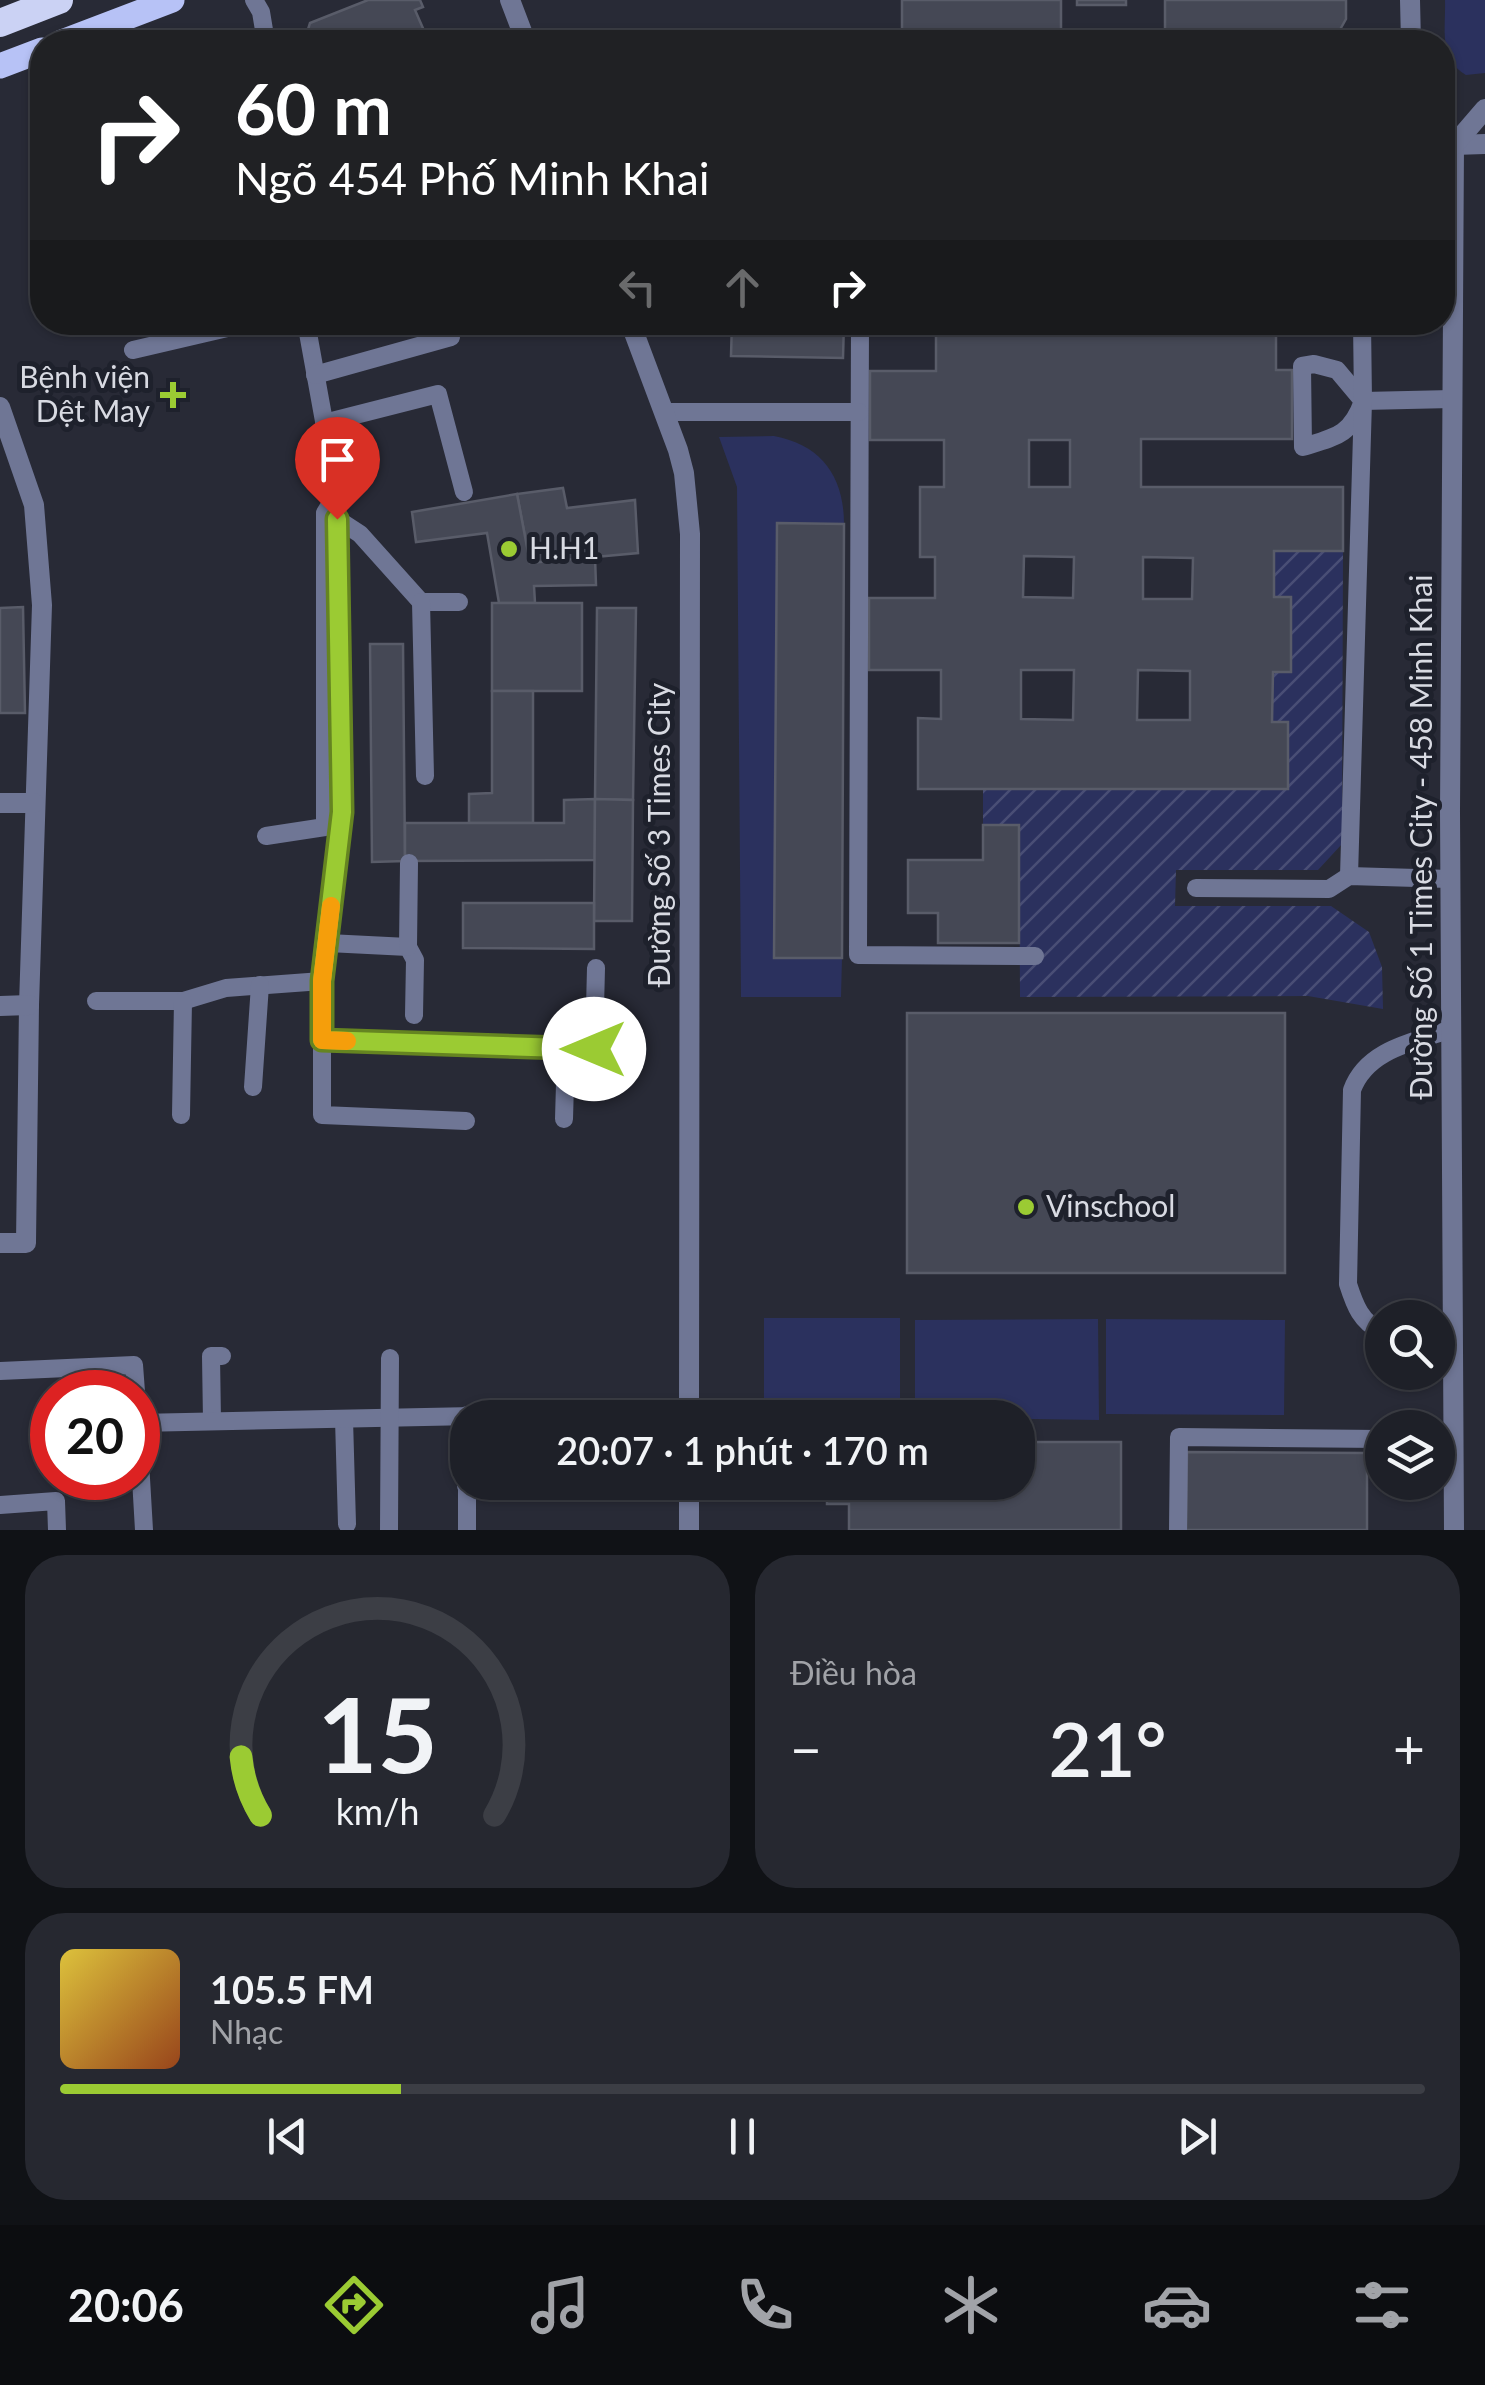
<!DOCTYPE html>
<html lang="vi">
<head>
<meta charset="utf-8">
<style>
  body { margin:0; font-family:Lato,sans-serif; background:#262830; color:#f1f3f6; height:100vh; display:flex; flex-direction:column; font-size:38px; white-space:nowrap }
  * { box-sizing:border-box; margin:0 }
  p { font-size:32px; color:#a1a3a8 }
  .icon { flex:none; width:55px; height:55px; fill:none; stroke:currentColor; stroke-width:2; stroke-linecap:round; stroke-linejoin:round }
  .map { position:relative; height:1530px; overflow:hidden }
  .drawer { display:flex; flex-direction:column; gap:25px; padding:25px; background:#101216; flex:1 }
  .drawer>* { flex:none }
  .guide { position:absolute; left:30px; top:30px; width:1425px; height:305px; border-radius:40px; box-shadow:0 2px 8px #0004,0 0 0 2px #3c3e45; background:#202124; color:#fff; overflow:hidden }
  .controls { position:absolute; left:1365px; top:1300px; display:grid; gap:20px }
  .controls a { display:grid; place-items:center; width:90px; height:90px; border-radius:50%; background:#1e2028; box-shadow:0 2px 8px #0004,0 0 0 2px #3c3e45; font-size:50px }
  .speed { position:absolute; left:30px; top:1370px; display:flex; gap:20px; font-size:50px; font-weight:700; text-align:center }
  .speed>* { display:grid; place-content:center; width:130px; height:130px; border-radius:50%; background:#1e2028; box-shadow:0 2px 8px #0004,0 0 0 2px #3c3e45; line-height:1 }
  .speed .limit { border:15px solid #d22; background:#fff; color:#111 }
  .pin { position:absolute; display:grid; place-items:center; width:85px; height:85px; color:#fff; margin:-102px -42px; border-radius:50% 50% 50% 0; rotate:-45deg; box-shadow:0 0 10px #0007 }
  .pin .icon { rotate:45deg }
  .me { position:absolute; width:110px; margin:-55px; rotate:270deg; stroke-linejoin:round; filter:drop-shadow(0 0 8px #0008) }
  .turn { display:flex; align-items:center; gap:35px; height:210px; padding:0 40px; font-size:45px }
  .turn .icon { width:130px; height:130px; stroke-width:2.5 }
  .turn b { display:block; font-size:70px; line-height:85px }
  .lanes { display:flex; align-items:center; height:95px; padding:0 40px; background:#0003; justify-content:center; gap:50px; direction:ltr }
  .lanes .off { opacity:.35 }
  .big { font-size:75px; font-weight:600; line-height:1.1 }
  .drawer .widget { flex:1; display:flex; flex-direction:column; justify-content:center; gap:15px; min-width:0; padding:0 35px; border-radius:40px; background:#262830 }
  .drawer .dial { align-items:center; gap:0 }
  .dial svg { height:260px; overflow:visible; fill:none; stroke:#3c3e45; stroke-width:7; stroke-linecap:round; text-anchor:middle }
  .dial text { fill:#f1f3f6; stroke:none }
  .song { display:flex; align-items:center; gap:30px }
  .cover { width:120px; height:120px; border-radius:15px; background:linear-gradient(135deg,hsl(50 70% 55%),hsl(20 70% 35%)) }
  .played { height:10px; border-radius:5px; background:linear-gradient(90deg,#9bcb33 25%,#3c3e45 25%) }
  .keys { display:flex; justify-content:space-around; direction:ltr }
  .heat { display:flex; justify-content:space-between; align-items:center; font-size:55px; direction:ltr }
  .drawer .tiles { flex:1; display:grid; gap:25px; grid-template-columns:1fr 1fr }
  .widget:last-child { grid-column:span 2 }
  .trip { position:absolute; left:450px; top:1400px; width:585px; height:100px; border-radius:40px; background:#1e2028; box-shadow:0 2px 8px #0004,0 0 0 2px #3c3e45; font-weight:600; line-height:100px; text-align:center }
  .tabs { display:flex; height:160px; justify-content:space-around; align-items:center; background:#0c0d10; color:#a1a3a8 }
  .tabs .icon { width:70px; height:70px }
  .tabs .on { color:#9bcb33 }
  .tabs b { font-size:45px; color:#f1f3f6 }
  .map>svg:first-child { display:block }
  .grass { fill:#2b315e }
  .garden { fill:url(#garden-furrows) }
  .building { fill:#454855; stroke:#595c69; stroke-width:2.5; fill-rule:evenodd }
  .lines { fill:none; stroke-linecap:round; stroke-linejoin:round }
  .service { stroke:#6f7695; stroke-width:18 }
  .minor { stroke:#6f7695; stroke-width:20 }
  .tertiary { stroke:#6f7695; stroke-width:20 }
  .primary { stroke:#b7c2f6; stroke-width:25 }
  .trunk { stroke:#cbd2f4; stroke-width:28 }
  .route-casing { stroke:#658421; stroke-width:25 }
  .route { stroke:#9bcb33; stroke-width:18 }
  .slow { stroke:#f59e0b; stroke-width:18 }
  .poi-dot { fill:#9bcb33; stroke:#1e212c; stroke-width:4 }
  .labels { text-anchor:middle; stroke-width:10; stroke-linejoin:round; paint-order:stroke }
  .poi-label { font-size:30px; fill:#d8dae2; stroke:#1e212c; text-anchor:start }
  .street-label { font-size:30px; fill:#d8dae2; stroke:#1e212c }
</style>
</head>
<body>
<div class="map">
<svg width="1485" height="1530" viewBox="0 0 1485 1530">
  <defs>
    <pattern id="garden-furrows" width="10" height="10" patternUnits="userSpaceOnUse" patternTransform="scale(2.5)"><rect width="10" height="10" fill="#2b315e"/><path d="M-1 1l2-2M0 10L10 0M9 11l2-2" fill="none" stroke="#494e75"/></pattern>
  </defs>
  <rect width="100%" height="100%" fill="#282a36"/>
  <g class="grass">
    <path d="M1445,0H1485V73L1466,75C1438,59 1446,28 1445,0Z"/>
    <path d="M774,436C822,445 844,477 844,524H777L774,957L842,958L841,997H741L737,487L719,437Z"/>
    <rect x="764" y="1318" width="136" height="86"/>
    <polygon points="1098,1319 1099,1420 915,1417 915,1320"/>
    <polygon points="1106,1319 1285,1320 1284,1415 1106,1414"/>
  </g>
  <polygon class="garden" points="1274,551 1343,551 1342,844 1318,870 1176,870 1175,906 1331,906 1369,932 1382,967 1383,1009 1308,996 1020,997 1019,826 983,825 983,789 1287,789 1288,722 1272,722 1273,672 1291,672 1274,597"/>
  <g class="building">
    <polygon points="368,0 420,0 423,7 415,10 425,33 423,42 304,42 310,23"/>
    <rect x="902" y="0" width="159" height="42"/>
    <rect x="1077" y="0" width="49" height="5"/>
    <polygon points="1165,0 1346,0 1346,19 1333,42 1165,42"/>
    <polygon points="732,322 844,322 843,358 731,356"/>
    <path d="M1342,322L1276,324V370H1292V439H1141V487H1343V551H1274V597H1291V672H1273L1272,722H1288V789H918V718L941,719V670H869V598H935V557H920V487H944V440H870V371H936V323L921,322ZM1029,440H1070V487H1029ZM1024,556L1074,557L1073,598L1023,597ZM1143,557L1193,558L1192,599H1143ZM1021,670H1074L1073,720L1021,719ZM1138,670L1190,671V720H1137Z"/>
    <polygon points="563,488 567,508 635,500 638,553 530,563 517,494"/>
    <polygon points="517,494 530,563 595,557 596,585 534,586 535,603 499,603 487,533 416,542 412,512"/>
    <polygon points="777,523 844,524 842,958 774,958"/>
    <rect x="492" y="603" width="90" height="88"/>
    <polygon points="23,607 25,713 0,713 0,608"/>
    <polygon points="597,608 636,608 633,800 595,799"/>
    <polygon points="370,644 403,644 405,861 372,862"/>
    <polygon points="492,691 533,691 533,823 469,823 469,794 492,793"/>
    <polygon points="595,799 595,860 405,861 405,823 564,823 564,800"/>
    <polygon points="595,799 633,800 632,921 594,921"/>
    <polygon points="983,825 1019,825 1019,943 938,943 938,913 908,913 908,860 983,860"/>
    <polygon points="463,903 594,903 594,949 463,948"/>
    <rect x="907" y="1013" width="378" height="260"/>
    <polygon points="1018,1442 1121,1442 1121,1530 849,1530 849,1504 827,1504 827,1482 1018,1482"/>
    <polygon points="1187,1452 1367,1453 1367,1530 1186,1530"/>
  </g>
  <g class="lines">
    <g class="service">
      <polyline points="254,0 261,12 266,42"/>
      <polyline points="306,322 337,493 342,812 322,981 322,1115 466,1121"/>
      <polyline points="860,322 858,955 1035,956"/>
      <polyline points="133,350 253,322"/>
      <path d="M1314,364L1337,370L1363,401C1351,435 1336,437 1303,447L1302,366Z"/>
      <polyline points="315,375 451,337"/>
      <polyline points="1363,401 1452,399"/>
      <polyline points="664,412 859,412"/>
      <polyline points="324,423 438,394 464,492"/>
      <polyline points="337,519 360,534 421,602 459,602"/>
      <polyline points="421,602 425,776"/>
      <polyline points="266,836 325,827 325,513 336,495"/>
      <polyline points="1349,876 1363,401 1362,322"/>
      <polyline points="1196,888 1329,889 1349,876 1450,879"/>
      <polyline points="328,943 408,947 415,960 414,1015"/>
      <polyline points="408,947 409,863"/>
      <polyline points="96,1001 183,1001 226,988 322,981"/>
      <polyline points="322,1040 594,1049 596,968"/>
      <polyline points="253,1087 260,985"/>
      <polyline points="181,1115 183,1001"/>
      <polyline points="564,1119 566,1049"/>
      <path d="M1382,1332C1361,1322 1355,1306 1348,1284L1352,1090C1367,1049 1414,1042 1452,1029"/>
      <polyline points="0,1371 134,1365 136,1392"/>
      <polyline points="344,1419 347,1524"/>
      <polyline points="212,1421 211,1356 222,1356"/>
      <polyline points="138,1423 571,1414"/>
      <polyline points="138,1427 144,1530"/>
      <polyline points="466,1486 641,1485"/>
      <polyline points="0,1505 56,1501 57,1530"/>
      <polyline points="389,1530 390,1358"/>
      <polyline points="467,1530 467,1415"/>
      <polyline points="1178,1530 1179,1437 1382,1439"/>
    </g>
    <g class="minor">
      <polyline points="1454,145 1485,144"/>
      <polyline points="0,407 34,505 42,605 29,1005 26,1243 0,1243"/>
      <polyline points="0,803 34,803"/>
      <polyline points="0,1006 29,1005"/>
    </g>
    <g class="tertiary">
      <polyline points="510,0 526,42"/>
      <polyline points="1410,0 1411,42"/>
      <polyline points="1442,122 1454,145 1450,812 1454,1530"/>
      <polyline points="1454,145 1485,109"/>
      <polyline points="630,322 678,450 684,473 690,534 689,1418"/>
      <polyline points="689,1530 689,1482"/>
    </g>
    <g class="primary">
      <polyline points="62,42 172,0"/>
      <polyline points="0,66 42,50"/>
    </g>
    <polyline class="trunk" points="0,23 59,0"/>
  </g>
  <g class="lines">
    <g class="route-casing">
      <polyline id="route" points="337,519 342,812 322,981 322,1040 594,1049"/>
    </g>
    <use href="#route" class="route"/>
    <polyline class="slow" points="331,906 322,981 322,1040 347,1041"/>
  </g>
  <g class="poi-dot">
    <path d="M168 380h10v10h10v10h-10v10h-10v-10h-10v-10h10z"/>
    <circle cx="509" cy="549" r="10"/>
    <circle cx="1026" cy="1207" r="10"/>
  </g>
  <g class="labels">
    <g class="poi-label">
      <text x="150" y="388" text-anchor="end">Bệnh viện<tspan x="150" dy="34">Dệt May</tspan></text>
      <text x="529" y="559">H.H1</text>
      <text x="1046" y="1217">Vinschool</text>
    </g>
    <g class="street-label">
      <text transform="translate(660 835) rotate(-90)" y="10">Đường Số 3 Times City</text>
      <text transform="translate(1422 837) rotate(-90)" y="10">Đường Số 1 Times City - 458 Minh Khai</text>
    </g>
  </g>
</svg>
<div class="controls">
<a><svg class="icon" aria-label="search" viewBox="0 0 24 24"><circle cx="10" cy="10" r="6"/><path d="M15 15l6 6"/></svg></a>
<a><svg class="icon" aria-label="layers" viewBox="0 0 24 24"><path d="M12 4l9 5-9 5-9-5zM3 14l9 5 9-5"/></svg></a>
</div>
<div class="speed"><div class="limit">20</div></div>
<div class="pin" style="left:337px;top:519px;background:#d93025"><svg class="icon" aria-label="arrive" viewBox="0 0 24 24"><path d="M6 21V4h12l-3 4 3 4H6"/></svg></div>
<svg class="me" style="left:594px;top:1049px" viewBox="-20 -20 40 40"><circle r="19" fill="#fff"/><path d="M0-13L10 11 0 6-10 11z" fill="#9bcb33"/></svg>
<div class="trip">20:07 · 1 phút · 170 m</div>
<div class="guide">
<div class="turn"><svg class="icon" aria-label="right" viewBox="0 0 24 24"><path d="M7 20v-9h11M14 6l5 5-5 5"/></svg><div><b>60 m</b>Ngõ 454 Phố Minh Khai</div></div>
<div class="lanes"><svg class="icon off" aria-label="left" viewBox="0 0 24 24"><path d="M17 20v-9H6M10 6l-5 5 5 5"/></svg><svg class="icon off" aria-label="ahead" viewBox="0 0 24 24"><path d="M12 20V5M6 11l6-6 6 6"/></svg><svg class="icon" aria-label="right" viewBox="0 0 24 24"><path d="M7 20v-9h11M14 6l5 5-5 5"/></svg></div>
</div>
</div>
<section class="drawer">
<div class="tiles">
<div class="widget dial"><svg viewBox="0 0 100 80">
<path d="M14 69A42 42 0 1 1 86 69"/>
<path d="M14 69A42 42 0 0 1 8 51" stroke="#9bcb33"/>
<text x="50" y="56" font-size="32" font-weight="700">15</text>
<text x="50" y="72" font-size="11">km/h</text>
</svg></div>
<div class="widget"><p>Điều hòa</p>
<div class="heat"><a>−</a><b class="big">21°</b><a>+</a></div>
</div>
<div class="widget">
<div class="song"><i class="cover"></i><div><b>105.5 FM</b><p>Nhạc</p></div></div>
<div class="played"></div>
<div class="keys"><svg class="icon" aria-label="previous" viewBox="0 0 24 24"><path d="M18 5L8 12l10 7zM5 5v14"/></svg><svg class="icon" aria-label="pause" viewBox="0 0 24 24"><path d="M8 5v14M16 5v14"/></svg><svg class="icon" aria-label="next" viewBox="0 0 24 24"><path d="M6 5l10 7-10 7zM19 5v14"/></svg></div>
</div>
</div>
</section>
<nav class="tabs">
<b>20:06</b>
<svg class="icon on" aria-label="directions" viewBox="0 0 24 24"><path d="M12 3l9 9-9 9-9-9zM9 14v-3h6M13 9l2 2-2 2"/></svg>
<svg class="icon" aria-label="music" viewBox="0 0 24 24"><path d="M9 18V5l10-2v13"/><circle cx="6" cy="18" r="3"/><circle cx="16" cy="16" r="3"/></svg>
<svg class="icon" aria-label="phone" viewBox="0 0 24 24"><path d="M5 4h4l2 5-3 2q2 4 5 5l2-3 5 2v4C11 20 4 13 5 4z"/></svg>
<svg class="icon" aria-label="climate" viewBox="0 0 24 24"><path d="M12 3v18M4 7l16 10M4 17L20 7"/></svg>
<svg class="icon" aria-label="car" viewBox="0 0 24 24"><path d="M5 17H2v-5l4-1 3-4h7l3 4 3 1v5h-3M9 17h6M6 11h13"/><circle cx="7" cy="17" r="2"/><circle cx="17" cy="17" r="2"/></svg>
<svg class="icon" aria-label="filters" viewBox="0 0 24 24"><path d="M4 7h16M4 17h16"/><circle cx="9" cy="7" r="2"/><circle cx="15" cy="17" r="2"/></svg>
</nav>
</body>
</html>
